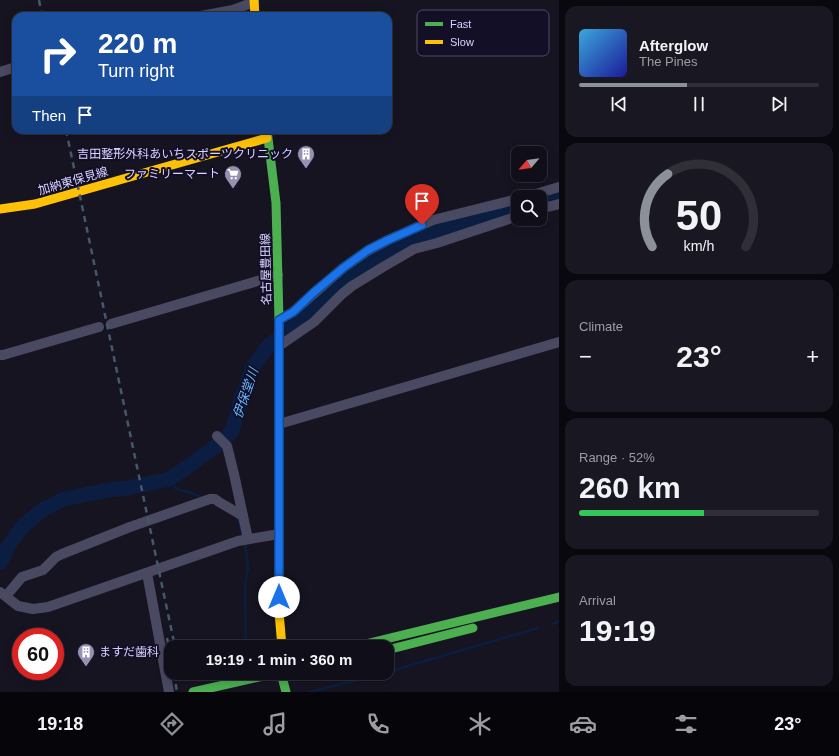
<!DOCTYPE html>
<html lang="en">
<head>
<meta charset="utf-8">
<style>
  body { margin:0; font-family:Arial,"Noto Sans JP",sans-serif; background:#191822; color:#f1f3f6; height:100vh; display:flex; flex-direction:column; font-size:15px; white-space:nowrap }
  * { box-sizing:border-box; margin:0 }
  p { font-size:13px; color:#9c9ca2 }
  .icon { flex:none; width:22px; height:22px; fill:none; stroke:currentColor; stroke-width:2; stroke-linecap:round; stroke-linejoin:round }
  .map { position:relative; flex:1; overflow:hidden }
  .details { display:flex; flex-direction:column; gap:6px; padding:6px; background:#09080e; width:280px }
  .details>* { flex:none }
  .top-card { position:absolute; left:12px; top:12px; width:380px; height:122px; border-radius:12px; box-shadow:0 2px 10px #0003,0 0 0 1px #302f38; background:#1a4fa0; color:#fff; overflow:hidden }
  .needle { width:26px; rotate:241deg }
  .buttons { position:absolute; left:511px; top:146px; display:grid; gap:8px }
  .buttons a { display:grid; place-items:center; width:36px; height:36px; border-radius:8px; background:#100f19; box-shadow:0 2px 10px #0003,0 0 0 1px #302f38; font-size:20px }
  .speed { position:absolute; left:12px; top:628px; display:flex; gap:8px; font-size:20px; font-weight:700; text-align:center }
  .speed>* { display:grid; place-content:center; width:52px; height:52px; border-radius:50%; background:#100f19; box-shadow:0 2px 10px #0003,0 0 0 1px #302f38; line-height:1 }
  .speed .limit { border:6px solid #d22; background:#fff; color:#111 }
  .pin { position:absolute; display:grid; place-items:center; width:34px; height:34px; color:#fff; margin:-41px -17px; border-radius:50% 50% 50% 0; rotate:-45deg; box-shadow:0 0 4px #0007 }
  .pin .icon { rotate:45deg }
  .me { position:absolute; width:44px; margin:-22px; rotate:0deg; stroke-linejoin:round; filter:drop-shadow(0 0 3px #0008) }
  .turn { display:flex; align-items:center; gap:14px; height:84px; padding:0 20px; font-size:18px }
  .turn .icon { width:52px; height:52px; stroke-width:2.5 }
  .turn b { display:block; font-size:28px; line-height:34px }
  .then { display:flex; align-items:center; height:38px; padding:0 20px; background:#0003; gap:8px; font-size:15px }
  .big { font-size:30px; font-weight:700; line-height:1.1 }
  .details .card { flex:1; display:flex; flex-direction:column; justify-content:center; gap:6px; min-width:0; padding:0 14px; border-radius:12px; background:#191822 }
  .details .dial { align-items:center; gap:0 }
  .dial svg { height:104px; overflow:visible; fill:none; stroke:#302f38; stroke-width:7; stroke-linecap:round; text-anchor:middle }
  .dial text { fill:#f1f3f6; stroke:none }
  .song { display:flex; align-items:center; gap:12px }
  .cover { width:48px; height:48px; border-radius:6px; background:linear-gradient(135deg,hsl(200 70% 55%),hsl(240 70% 35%)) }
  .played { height:4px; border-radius:2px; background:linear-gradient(90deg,#8c9099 45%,#302f38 45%) }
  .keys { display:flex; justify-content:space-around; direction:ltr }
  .heat { display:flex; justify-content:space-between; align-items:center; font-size:22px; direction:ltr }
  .charge { height:6px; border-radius:3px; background:linear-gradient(90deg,#34c759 52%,#302f38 0) }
  .trip { position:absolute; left:164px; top:640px; width:230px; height:40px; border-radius:12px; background:#100f19; box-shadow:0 2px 10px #0003,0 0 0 1px #302f38; font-weight:700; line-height:40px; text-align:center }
  .tab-bar { display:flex; height:64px; justify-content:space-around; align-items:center; background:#06060a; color:#9c9ca2 }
  .tab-bar .icon { width:28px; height:28px }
  .tab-bar .current { color:#8c9099 }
  .tab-bar b { font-size:18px; color:#f1f3f6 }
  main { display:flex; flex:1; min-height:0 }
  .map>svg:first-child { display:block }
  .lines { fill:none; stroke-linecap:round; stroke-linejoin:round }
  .stream { stroke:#0b1e41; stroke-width:2.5 }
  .river { stroke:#0b1e41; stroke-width:15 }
  .street { stroke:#4a4962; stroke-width:10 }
  .fast { stroke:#4caf50; stroke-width:9 }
  .slow { stroke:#ffc107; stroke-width:9 }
  .rail { stroke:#43596b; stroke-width:2.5; stroke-dasharray:6 5; stroke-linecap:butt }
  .route-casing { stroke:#114b97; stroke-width:10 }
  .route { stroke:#1a73e8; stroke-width:7 }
  .labels { text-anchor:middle; stroke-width:4; stroke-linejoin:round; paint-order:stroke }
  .poi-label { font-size:12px; fill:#d9d4ff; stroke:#130f26; text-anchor:end }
  .street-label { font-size:12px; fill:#d9d4ff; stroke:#130f26 }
  .water-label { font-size:13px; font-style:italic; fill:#62b6ff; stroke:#130f26 }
  .key { fill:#130f26; stroke:#4e4a67; stroke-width:1 }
  .key-label { font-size:11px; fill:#d9d4ff }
</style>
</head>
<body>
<main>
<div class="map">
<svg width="559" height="692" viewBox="0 0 559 692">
  <rect width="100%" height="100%" fill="#161421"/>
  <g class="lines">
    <g class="stream">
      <polyline points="170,479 176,489 191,493 203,498"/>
      <polyline points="236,517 238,519 243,537"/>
      <polyline points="244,542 246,550 248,569 246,578 245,589 246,647"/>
      <polyline points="552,624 559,622"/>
      <polyline points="387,672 538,628"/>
      <polyline points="310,692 385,673"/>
    </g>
    <g class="river">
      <polyline points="540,203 559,197"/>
      <polyline points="0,563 9,545 21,528 42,510 64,499 109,490 128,488 170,479 219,444 232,431 241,399 252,369 267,347 305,318 315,306 327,295 366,264 402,244 430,234 518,209"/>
    </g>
    <g class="street">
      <polyline points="201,16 233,10 254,2"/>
      <polyline points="0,72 16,67"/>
      <polyline points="526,197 559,187"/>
      <polyline points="540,209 559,204"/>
      <polyline points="279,320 293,312 343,268 369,250 388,240 433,220 518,199"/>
      <polyline points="111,324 278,275"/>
      <polyline points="279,346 314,322 342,294 352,286 383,267 414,249 437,243 518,216"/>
      <polyline points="0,355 3,355 99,327"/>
      <polyline points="279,424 559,342"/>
      <polyline points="217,436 227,446 234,474 248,539"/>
      <polyline points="147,573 169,692"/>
      <polyline points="0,592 18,606 33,609 48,607 238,541 279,534"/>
      <polyline points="6,596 22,577 43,570 56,557 62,554 130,527 210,499 215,499 219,502 243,516"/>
    </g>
    <g class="fast">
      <polyline points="267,130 276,203 279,320 279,435"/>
      <polyline points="353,647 559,597"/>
      <polyline points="387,650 473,628"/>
      <polyline points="281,673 286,692"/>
      <polyline points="193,692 276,673"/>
    </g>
    <g class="slow">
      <polyline points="254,0 255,16"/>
      <polyline points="0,209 35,204 267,138"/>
      <polyline points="279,435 279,612 282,647"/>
    </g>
    <g class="rail">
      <polyline points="39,0 42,16"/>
      <polyline points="66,130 175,647"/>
      <polyline points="167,638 171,656"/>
      <polyline points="174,673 177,692"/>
    </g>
  </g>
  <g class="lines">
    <g class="route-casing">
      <polyline id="route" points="279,597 279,320 293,312 313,293 343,268 368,250 388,240 422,225"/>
    </g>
    <use href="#route" class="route"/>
  </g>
  <defs>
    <g id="building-pin" transform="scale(0.9)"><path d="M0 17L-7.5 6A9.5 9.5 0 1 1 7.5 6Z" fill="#9591b1" stroke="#130f26"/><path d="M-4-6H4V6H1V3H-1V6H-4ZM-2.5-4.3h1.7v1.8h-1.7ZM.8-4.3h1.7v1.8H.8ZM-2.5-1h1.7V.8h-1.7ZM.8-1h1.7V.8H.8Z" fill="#fff"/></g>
    <g id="supermarket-pin" transform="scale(0.9)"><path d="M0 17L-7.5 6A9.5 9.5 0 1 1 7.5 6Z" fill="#9591b1" stroke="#130f26"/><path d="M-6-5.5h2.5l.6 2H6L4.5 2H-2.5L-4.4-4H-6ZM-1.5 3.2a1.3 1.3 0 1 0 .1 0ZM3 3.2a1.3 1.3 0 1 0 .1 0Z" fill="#fff"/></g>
  </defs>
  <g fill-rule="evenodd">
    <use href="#building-pin" x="306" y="154"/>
    <use href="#supermarket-pin" x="233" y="174"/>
    <use href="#building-pin" x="86" y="652"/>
  </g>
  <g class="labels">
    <g class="poi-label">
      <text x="293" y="158">吉田整形外科あいちスポーツクリニック</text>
      <text x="220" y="178">ファミリーマート</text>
      <text x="99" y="656" text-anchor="start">ますだ歯科</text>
    </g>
    <g class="street-label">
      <text transform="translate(73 181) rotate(-16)" y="4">加納東保見線</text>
      <text transform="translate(266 269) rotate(-91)" y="4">名古屋豊田線</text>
    </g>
    <g class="water-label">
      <text transform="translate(245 393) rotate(-71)" y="5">伊保堂川</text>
    </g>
  </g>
  <rect x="417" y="10" width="132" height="46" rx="6" class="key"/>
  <rect x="425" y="22" width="18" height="4" fill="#4caf50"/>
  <rect x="425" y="40" width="18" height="4" fill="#ffc107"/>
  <g class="key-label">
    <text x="450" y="28">Fast</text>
    <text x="450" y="46">Slow</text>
  </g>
</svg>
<div class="buttons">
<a><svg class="needle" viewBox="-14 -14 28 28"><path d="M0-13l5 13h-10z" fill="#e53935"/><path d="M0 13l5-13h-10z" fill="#9c9ca2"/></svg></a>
<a><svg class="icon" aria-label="search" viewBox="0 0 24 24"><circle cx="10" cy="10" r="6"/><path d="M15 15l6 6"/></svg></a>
</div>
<div class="speed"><div class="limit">60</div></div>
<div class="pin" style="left:422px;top:225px;background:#d93025"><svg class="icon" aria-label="arrive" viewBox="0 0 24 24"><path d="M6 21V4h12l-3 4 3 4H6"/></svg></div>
<svg class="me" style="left:279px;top:597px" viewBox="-20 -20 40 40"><circle r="19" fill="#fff"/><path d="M0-13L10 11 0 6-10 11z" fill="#1a73e8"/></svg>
<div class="trip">19:19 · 1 min · 360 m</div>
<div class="top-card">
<div class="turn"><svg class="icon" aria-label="right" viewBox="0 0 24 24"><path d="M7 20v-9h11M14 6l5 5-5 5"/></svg><div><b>220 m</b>Turn right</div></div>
<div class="then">Then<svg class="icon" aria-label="arrive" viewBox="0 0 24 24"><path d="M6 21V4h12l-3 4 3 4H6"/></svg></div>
</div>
</div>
<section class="details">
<div class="card">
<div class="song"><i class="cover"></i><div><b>Afterglow</b><p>The Pines</p></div></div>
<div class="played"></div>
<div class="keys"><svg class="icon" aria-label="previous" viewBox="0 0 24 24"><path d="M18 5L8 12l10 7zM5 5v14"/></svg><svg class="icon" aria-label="pause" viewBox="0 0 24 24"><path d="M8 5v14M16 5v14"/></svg><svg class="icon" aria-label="next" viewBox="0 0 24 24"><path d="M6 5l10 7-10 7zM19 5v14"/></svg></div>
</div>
<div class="card dial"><svg viewBox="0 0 100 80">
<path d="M14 69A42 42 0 1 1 86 69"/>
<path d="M14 69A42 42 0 0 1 26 13" stroke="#8c9099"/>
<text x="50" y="56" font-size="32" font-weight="700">50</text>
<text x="50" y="72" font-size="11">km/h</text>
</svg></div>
<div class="card"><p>Climate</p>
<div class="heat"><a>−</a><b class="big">23°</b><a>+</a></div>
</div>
<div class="card"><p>Range · 52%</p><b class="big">260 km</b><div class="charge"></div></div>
<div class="card"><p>Arrival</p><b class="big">19:19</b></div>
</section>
</main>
<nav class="tab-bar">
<b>19:18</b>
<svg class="icon current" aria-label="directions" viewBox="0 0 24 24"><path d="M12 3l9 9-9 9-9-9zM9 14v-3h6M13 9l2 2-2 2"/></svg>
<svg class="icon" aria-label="music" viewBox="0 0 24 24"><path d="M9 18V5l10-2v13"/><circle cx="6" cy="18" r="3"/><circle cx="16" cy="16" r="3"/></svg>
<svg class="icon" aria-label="phone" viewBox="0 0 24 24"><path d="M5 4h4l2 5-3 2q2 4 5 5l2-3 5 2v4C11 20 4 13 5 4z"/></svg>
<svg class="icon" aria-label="climate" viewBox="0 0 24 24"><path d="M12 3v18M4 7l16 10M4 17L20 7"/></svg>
<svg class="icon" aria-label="car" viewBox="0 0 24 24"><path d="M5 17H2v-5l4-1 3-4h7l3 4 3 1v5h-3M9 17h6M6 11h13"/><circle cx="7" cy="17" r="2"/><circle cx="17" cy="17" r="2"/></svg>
<svg class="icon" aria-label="filters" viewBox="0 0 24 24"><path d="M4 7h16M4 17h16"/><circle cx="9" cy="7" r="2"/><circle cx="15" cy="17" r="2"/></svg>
<b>23°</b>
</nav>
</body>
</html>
